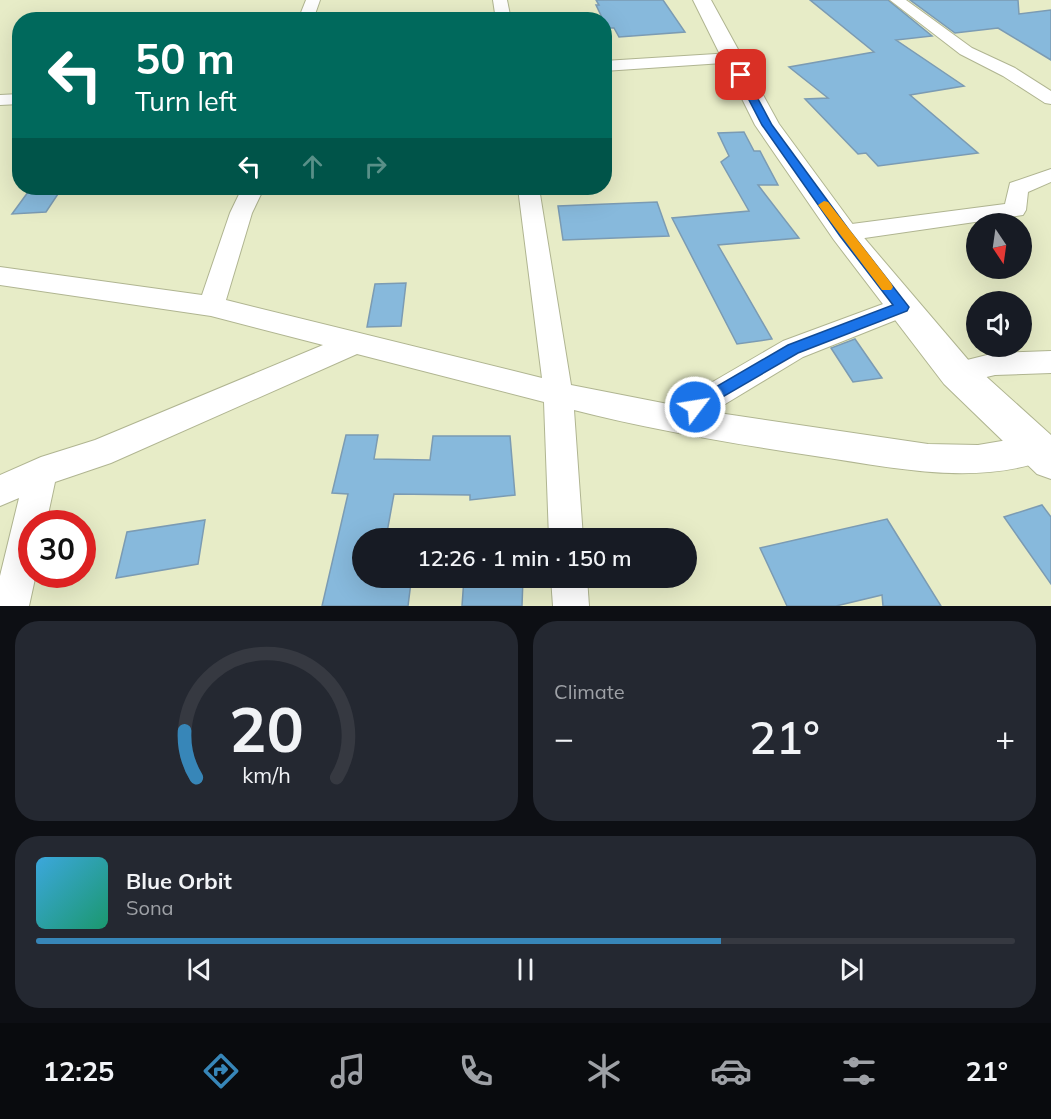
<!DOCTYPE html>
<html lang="en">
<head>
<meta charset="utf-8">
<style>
  body { margin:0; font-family:Mulish,sans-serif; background:#242831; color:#f1f3f6; height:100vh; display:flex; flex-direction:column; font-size:22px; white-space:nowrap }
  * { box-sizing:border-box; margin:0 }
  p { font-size:20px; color:#9ea1a6 }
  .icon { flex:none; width:33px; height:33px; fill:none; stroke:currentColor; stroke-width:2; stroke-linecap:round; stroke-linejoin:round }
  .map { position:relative; height:606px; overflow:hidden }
  .side { display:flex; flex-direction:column; gap:15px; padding:15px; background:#0d0f14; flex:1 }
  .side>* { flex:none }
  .hud { position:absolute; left:12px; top:12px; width:600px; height:183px; border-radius:24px; box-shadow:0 6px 24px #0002; background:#00695c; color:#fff; overflow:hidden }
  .needle { width:39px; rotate:167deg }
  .fabs { position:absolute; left:966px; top:213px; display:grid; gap:12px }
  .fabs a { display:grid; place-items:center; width:66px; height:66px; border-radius:50%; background:#171b24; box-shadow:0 6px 24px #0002; font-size:30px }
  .speed { position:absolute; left:18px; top:510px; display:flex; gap:12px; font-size:30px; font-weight:700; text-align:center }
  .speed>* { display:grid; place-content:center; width:78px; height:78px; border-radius:50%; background:#171b24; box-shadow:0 6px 24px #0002; line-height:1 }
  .speed .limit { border:9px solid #d22; background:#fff; color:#111 }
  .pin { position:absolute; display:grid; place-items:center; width:51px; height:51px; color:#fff; margin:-26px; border-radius:12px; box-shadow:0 3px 9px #0006 }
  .me { position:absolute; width:66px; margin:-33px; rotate:59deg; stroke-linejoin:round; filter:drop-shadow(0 0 4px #0008) }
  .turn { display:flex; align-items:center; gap:21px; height:126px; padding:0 24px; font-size:27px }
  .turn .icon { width:78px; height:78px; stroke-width:2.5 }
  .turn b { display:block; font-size:42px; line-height:51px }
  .lanes { display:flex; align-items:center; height:57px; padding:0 24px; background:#0003; justify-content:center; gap:30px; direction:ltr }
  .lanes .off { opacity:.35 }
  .big { font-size:45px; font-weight:600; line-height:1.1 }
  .side .tile { flex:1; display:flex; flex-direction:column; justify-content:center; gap:9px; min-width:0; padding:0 21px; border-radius:24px; background:#242831 }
  .side .dial { align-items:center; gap:0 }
  .dial svg { height:156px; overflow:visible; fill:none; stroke:#363941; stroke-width:7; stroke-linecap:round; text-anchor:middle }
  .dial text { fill:#f1f3f6; stroke:none }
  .song { display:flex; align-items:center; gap:18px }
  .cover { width:72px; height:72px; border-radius:9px; background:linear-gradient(135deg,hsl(200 70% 55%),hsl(160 70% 35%)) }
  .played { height:6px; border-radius:3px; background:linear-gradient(90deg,#3786b8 70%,#363941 70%) }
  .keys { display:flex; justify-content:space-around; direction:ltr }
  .heat { display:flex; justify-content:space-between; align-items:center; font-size:33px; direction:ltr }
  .side .tiles { flex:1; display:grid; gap:15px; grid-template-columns:1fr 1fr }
  .tile:last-child { grid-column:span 2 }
  .trip { position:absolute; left:352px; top:528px; width:345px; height:60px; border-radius:30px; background:#171b24; box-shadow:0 6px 24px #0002; font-weight:600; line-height:60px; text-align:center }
  .tab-bar { display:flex; height:96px; justify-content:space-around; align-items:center; background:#090b0e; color:#9ea1a6 }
  .tab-bar .icon { width:42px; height:42px }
  .tab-bar .selected { color:#3786b8 }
  .tab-bar b { font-size:27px; color:#f1f3f6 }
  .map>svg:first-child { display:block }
  .building { fill:#87b9dc; stroke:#7b9bb3; stroke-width:1.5 }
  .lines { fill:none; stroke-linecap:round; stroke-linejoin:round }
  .minor-casing { stroke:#b0b591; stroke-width:2 }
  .tertiary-casing { stroke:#b0b591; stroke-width:2 }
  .minor { fill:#fff; fill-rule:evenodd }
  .tertiary { fill:#fff; fill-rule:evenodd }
  .route { fill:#1a73e8; stroke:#114b97; stroke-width:1.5 }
  .slow { fill:#f59e0b }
</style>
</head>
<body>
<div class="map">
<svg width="1051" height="606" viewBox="0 0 1051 606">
  <rect width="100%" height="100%" fill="#e7ecc7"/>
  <g class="building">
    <polygon points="596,0 663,0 685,32 619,37 614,28 607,28 596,5 599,5"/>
    <polygon points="810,0 888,0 932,36 896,40 964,86 910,95 978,153 878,166 866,153 858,154 805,99 828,98 789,67 874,52"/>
    <polygon points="910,0 1018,0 1019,14 1051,10 1051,60 998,28 955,33"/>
    <polygon points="744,132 754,151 760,151 778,185 758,185 799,238 718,245 772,339 737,344 672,218 749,211 721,162 729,156 718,133"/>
    <polygon points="31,188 62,188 46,212 12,214"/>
    <polygon points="657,202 669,236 563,240 558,206"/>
    <polygon points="406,283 401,326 367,327 375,284"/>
    <polygon points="855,339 882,378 853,382 831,348"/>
    <polygon points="346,435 378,435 374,459 430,460 433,436 510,436 515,495 470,500 470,495 394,494 386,538 363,538 363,578 384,578 384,582 411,582 408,606 322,606 348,494 332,493"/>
    <polygon points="1042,505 1051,517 1051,584 1004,517"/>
    <polygon points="887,519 941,606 883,606 882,595 836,606 787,606 760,548"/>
    <polygon points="205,520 198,564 116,578 127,532"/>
    <polygon points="464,578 523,578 522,606 462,606"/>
  </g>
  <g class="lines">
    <g class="minor-casing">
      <g id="minor">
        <polygon points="306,0 320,0 313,20 298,20"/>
        <polygon points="493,0 507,0 511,20 496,20"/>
        <polygon points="890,0 906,0 972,48 1015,68 1051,91 1051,104 1045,103 1003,76 960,54"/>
        <polygon points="732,53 740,58 738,62 604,71 604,61"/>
        <polygon points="20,94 20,104 0,105 0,95"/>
        <polygon points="1051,169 1051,182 1028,192 1026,210 1023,215 844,241 836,238 833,233 836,228 844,225 1005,204 1010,183"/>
        <path d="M242,188H264L252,213L226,300L542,378L518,188H539L571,385L673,405L783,341L902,297L911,300L915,307L911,314L803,357L712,412L928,444L978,445L1038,435L1049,439L1051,444L1049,459C974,487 891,467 815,456C735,444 652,430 574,410L583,538H549L544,402L357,354L111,463L55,482L46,524H32V574H36L29,606H0V576L19,498L0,506V475L41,457L95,440L323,345L211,316L0,285V267L202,295L230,213Z"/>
        <polygon points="1051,351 1051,373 995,375 957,384 947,381 943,373 947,365 995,353"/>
        <polygon points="551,578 587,578 589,606 553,606"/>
      </g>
    </g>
    <g class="tertiary-casing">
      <polygon id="tertiary" points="693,0 711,0 779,124 854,226 970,362 1051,435 1051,479 1037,474 944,384 834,240 755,125"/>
    </g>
    <use href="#minor" class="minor"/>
    <use href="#tertiary" class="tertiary"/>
  </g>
  <polygon class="route" points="738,73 744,73 772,125 849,230 909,307 907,311 798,353 695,413 690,412 688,407 690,402 788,345 893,305 840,236 762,125 736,75"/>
  <polygon class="slow" points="824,201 828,202 891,283 893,287 891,290 882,290 818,205"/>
</svg>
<div class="fabs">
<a><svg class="needle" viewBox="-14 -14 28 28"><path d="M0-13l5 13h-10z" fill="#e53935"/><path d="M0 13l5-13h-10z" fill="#9ea1a6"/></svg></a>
<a><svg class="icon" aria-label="sound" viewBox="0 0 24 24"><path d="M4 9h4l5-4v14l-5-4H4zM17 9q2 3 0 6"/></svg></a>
</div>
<div class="speed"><div class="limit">30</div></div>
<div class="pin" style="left:741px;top:75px;background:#d93025"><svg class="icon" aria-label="arrive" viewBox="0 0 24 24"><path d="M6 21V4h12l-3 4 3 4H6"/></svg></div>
<svg class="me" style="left:695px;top:407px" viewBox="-20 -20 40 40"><circle r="17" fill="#1a73e8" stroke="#fff" stroke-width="3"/><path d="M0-11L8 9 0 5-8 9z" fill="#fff"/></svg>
<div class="trip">12:26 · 1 min · 150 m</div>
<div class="hud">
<div class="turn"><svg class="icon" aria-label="left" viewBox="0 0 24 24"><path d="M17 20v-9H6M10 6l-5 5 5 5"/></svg><div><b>50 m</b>Turn left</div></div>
<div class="lanes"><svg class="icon" aria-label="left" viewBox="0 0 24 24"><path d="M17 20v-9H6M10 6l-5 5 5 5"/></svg><svg class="icon off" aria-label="ahead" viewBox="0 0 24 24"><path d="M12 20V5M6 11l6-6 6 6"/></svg><svg class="icon off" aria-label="right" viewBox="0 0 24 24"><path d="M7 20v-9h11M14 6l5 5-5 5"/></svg></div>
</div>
</div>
<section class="side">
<div class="tiles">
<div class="tile dial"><svg viewBox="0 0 100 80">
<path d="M14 69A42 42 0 1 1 86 69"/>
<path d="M14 69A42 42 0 0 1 8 45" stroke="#3786b8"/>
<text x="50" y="56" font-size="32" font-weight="700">20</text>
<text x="50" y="72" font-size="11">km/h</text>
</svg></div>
<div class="tile"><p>Climate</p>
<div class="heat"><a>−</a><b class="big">21°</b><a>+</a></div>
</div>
<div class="tile">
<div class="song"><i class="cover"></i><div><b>Blue Orbit</b><p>Sona</p></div></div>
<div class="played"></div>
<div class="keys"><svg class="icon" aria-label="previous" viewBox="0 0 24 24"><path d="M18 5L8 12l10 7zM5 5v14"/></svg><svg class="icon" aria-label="pause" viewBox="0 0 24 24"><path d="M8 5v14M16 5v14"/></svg><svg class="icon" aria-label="next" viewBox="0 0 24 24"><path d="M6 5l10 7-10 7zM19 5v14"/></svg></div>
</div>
</div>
</section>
<nav class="tab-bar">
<b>12:25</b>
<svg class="icon selected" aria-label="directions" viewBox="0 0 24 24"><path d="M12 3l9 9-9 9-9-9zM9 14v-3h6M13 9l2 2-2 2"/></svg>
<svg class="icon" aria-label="music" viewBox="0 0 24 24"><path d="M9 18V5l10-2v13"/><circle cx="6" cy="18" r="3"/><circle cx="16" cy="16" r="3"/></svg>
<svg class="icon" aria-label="phone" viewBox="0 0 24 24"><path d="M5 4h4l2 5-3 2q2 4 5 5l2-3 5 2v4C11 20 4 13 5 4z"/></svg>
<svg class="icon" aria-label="climate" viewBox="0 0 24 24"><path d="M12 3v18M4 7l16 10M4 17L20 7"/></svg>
<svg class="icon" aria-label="car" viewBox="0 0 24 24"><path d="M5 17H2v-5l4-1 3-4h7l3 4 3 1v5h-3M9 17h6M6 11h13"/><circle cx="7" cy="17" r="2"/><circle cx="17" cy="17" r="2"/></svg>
<svg class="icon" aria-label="filters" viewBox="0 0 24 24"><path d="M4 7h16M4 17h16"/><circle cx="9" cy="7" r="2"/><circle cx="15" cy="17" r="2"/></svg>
<b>21°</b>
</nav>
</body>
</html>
